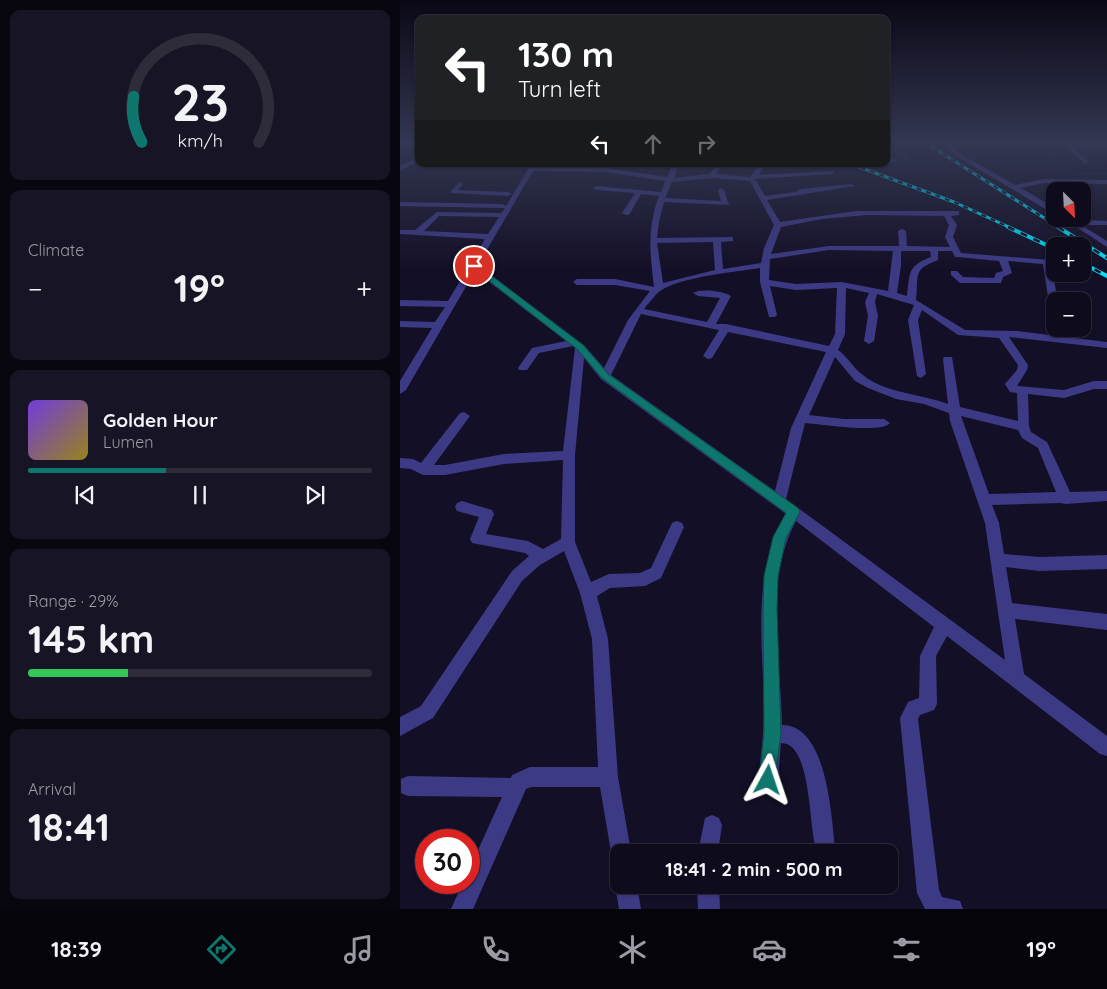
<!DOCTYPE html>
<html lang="en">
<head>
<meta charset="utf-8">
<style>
  body { margin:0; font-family:Quicksand,sans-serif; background:#171425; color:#f1f3f6; height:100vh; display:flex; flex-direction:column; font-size:19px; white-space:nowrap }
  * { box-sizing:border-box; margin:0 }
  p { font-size:16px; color:#9b9ba3 }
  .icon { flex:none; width:28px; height:28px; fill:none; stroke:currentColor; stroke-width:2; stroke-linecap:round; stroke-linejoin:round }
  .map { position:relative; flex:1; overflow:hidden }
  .details { display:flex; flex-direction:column; gap:10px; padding:10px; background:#08060f; width:400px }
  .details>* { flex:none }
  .hud { position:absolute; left:15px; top:15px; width:475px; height:152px; border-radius:10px; box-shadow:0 1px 4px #0004,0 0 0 1px #2e2b3b; background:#202124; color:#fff; overflow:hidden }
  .needle { width:32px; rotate:156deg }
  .buttons { position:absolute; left:646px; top:182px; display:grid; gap:10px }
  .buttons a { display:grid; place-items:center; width:45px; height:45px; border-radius:10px; background:#0e0b1c; box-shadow:0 1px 4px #0004,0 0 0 1px #2e2b3b; font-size:25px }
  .speed { position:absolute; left:15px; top:829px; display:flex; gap:10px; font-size:25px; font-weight:700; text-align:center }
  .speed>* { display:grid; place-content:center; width:65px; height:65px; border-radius:50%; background:#0e0b1c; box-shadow:0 1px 4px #0004,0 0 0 1px #2e2b3b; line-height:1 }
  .speed .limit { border:8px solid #d22; background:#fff; color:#111 }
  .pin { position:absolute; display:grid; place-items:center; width:42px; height:42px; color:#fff; margin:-21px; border:2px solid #fff; border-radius:50%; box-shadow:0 1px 5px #0007 }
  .me { position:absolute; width:55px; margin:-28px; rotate:5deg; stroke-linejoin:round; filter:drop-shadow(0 0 4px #0008) }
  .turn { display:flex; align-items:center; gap:18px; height:105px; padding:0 20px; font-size:22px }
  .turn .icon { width:65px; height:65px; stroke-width:2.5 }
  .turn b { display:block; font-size:35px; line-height:42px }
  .lanes { display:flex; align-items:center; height:48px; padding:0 20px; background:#0003; justify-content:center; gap:25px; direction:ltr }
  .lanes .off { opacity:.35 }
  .big { font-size:38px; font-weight:800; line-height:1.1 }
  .details .card { flex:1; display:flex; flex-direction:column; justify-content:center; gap:8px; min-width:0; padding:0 18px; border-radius:10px; background:#171425 }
  .details .dial { align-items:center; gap:0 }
  .dial svg { height:130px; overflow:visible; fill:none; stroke:#2e2b3b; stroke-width:7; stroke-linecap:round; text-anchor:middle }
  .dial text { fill:#f1f3f6; stroke:none }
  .song { display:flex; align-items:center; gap:15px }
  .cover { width:60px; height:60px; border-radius:8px; background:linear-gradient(135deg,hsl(260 70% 55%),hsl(50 70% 35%)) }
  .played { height:5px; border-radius:2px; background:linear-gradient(90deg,#0f766e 40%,#2e2b3b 40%) }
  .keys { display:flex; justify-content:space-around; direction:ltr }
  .heat { display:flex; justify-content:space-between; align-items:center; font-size:28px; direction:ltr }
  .charge { height:8px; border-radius:4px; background:linear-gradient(90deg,#34c759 29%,#2e2b3b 0) }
  .trip { position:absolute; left:210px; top:844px; width:288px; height:50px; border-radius:10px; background:#0e0b1c; box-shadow:0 1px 4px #0004,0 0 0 1px #2e2b3b; font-weight:800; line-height:50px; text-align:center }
  .dock { display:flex; height:80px; justify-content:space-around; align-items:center; background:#06040b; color:#9b9ba3 }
  .dock .icon { width:35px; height:35px }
  .dock .current { color:#0f766e }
  .dock b { font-size:22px; color:#f1f3f6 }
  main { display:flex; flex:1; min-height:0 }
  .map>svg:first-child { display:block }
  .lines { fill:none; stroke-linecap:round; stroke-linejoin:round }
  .stream { stroke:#0a1f44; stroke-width:2 }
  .path { stroke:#2fb8b0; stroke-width:1; stroke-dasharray:1 2; stroke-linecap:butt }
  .minor { fill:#3d3a85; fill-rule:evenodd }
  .rail-far1-casing { stroke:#00e5ff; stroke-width:3 }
  .rail-casing { stroke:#00e5ff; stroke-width:4 }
  .rail-far1 { stroke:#130f26; stroke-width:2; stroke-dasharray:5; stroke-linecap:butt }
  .rail { stroke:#130f26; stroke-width:2.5; stroke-dasharray:7; stroke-linecap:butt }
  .route { fill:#0f766e; stroke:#0a4d48 }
</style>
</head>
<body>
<main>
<section class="details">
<div class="card dial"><svg viewBox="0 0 100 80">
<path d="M14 69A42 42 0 1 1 86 69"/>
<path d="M14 69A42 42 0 0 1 9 41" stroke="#0f766e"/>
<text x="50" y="56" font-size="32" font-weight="700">23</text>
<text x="50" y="72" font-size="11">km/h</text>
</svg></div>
<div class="card"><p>Climate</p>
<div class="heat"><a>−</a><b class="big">19°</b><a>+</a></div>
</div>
<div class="card">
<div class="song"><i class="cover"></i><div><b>Golden Hour</b><p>Lumen</p></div></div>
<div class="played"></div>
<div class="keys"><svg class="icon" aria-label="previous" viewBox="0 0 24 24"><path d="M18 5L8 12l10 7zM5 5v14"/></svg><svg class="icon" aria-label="pause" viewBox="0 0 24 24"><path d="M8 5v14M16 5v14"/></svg><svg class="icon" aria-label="next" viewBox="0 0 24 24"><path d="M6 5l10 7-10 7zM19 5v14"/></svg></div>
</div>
<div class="card"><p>Range · 29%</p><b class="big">145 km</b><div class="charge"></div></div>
<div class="card"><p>Arrival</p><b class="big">18:41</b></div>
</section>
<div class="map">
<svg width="707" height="909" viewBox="0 0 707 909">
  <rect width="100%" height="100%" fill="#130f26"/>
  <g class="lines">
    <path class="stream" d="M637,143L649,148V156C673,176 676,175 707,173"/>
    <polyline class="path" points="487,143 509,157 504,159"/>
    <g class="minor">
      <polygon points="542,143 548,143 557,152 615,185 644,179 707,180 707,184 644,183 621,188 655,208 655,213 652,213 553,154"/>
      <polygon points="707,144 707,148 674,148 688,162 685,164 666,146 669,144"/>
      <polygon points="486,154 497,160 498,161 482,165 481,164 486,164 486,161 490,161 486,159"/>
      <polygon points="19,156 19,161 0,171 0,166"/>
      <path d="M131,164H137L135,168H205L267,177L271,168L253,164H279L274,178L310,174L316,164H322L317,174L350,177L360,164H366L359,175L433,171L434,172L431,174L355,179L365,196L396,192L400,189L452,184L455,186L367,200L380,222L456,211H559V215L551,216L557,225L553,237L561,253L650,260L658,301H655V312L650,309L643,264L608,261L612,273L603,277L601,283H560L551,275V271H557L563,277L594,278L596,273L603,271L599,261L558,257H555L552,251H538V260C512,270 519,274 516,300L565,330L617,331L707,342V348L609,337L628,365L627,370L617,386L664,390L694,381H707V389H694L664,398L628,394L629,426L631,432L647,442L670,492L707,491V501L666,504L661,503L592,505L599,523L604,554L639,557L707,555V569L639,571L606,567L612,603L707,614V630L615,619L624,674L707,736V756L700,754L547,636L536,656L537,704L534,710L520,715L518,719L539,890L542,897L560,901L563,909H525L517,893L500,718L508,702L519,698L520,656L534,627L396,521C363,583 381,658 382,725C427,725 431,814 435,847L433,852H417C408,831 413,743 381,743L378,780L375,787L368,790L361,787L358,780C361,756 364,732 364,708C363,640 351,576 386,514L201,379L184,358L175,455V542L191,582L209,574L240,573L251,568L272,523L277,521L282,523L284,527L261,578L245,586L210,588L197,596L208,639L218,777L231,852H219V861L214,859L211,852L200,787H131L126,789L73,909H51L63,882H69V870L102,797L8,796L1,793V779L8,776L111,778L112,775L130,767H198L192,639L180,593L164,551L140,565L122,581L33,718L0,736V717L21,706L112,571L129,556L125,553L72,543L70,539L79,517L57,511L55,507L57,503L62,501L92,510L94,514L86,534L128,541L143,549L161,539L163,460L104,464L45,475H23L11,469L0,468V458L13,459L21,463L60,413L64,412L70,416L34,465H45L104,454L163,451L175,348L173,346L139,353L127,370H119L118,368L132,348L166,341L75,271L6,390L0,394V381L32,328L0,327V321L35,322L45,307L0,306V300L48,301L85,239L0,234V230H15L37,212L101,213L105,208L0,206V202L102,204L106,206ZM133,171L205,172L265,181L261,192L196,186L193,188L196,190L235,193L222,213L226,215H229L241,194L259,196C247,227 250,254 254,287L215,279H177L173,282L177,285H215L250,291L228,320L204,368L184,345L78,265ZM313,178L350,181L374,225L364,248L361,263L323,269L321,242L333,241V237H330L257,238L259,222L264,202L329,205L324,190L321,188L318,190L321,201L265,198L272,182ZM467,215L544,216L549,225L545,237L550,247L507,246L506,231L502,229L498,231L499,246H429L371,254L381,227L422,219ZM39,216L99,217L88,234L24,231ZM313,242L315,270L263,283L257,243ZM429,250L493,251L488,291L442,282L396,284L369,280L370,259ZM501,251H530L531,257C507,266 510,273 507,296L497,293L501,265ZM360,268V282L369,317H375L377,315L370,286L396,290L437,288L435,334L429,346L326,324H316L331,296C324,291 300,288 293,293L298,296L320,298L307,322L244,309C249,303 254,296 260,291C280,277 335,272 360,268ZM446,288L469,293L465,302L468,316L464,341L469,344L474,341L478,316L475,302L477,294L514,305L508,320L517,376L521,378L526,374L518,320L522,310L558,335L599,338L618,365L617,370L605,384L610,392L617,393L618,421L560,407L552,357H544L543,359L548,404C522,394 484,393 463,375C453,368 448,357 438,350L445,334ZM241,314L319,330L303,356L308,359L312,358L328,332L426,352L391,428L375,491L211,375ZM435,357L455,381L468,388L496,399L524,404L549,413L550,421L585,523L605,660L386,499L405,423C420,424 482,434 490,423L484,419H444L409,415ZM561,416L618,430L622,438L638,448L656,492L589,494Z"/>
      <polygon points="60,182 63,184 58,190 108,192 112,194 108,196 51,193 51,191"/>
      <polygon points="664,219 707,221 707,225 681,225 707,241 707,247"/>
      <polygon points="312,815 319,818 322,825 318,852 298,852 305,818"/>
      <polygon points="218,877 219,885 237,885 241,909 219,909 215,885"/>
      <polygon points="297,885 319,885 320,909 298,909"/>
    </g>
    <g class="rail-far1-casing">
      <g id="rail-far1">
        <polyline points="526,143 660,228"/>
        <polyline points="451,164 554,202 611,228"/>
      </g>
    </g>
    <g class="rail-casing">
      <g id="rail">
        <polyline points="608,227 655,249"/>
        <polyline points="658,227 707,258"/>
        <polyline points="682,263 707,276"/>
      </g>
    </g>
    <use href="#rail-far1" class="rail-far1"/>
    <use href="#rail" class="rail"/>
  </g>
  <linearGradient id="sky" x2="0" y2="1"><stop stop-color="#0a0815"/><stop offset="0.53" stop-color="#333752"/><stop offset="1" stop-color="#333752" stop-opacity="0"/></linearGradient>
  <rect width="707" height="270" fill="url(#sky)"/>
  <polygon class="route" points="71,264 76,264 183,345 208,374 398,508 400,512 386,538 378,576 377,609 381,734 374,786 368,789 362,786 359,780 364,734 363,609 364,576 373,537 386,513 202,378 177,349 71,267"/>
</svg>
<div class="buttons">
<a><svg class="needle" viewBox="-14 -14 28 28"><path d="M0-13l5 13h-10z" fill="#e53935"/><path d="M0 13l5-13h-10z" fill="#9b9ba3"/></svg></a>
<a>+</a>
<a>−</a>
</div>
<div class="speed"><div class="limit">30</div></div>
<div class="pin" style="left:74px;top:266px;background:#d93025"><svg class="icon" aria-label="arrive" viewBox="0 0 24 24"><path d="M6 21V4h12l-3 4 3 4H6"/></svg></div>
<svg class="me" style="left:368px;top:780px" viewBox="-20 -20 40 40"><path d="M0-17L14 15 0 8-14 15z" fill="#0f766e" stroke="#fff" stroke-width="4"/></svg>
<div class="trip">18:41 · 2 min · 500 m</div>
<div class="hud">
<div class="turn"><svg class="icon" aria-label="left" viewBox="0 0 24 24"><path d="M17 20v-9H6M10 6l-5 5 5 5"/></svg><div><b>130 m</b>Turn left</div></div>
<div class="lanes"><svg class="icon" aria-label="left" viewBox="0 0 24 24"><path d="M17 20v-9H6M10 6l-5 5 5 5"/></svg><svg class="icon off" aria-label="ahead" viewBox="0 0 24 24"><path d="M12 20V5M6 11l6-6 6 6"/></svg><svg class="icon off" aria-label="right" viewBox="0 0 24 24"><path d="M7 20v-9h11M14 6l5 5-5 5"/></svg></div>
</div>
</div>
</main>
<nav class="dock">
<b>18:39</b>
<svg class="icon current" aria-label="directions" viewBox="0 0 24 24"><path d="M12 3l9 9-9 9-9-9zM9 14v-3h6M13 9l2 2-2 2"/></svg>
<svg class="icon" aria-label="music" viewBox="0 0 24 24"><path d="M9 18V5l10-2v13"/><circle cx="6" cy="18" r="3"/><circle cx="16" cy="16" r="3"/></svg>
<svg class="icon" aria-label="phone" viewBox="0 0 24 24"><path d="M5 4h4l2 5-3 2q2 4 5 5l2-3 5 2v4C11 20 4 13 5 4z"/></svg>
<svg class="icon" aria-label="climate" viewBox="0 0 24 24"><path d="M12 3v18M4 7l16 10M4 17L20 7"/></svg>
<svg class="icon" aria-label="car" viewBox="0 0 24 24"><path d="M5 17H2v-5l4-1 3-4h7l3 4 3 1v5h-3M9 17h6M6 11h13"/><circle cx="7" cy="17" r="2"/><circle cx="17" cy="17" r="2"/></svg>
<svg class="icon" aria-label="filters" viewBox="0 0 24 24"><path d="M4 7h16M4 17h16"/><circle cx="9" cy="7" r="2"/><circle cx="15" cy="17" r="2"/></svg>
<b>19°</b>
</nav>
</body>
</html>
